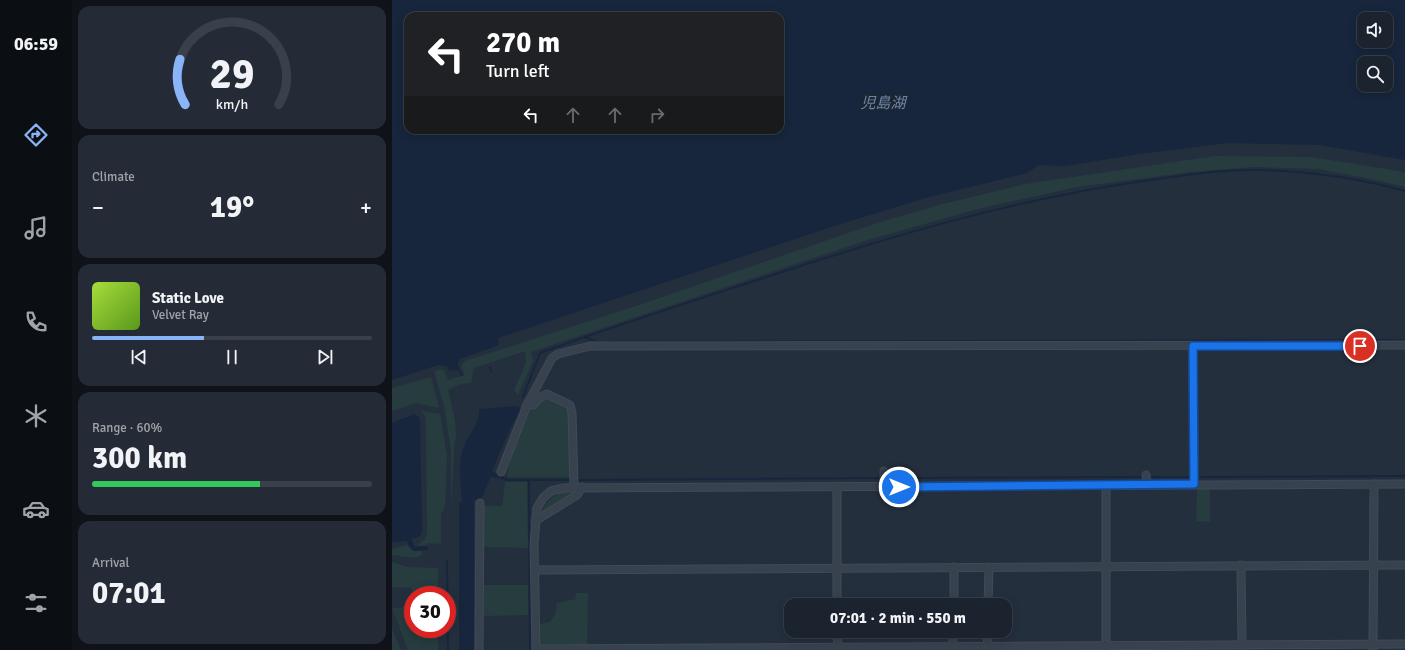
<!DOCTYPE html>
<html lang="en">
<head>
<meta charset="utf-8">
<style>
  body { margin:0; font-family:Signika,"Noto Sans JP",sans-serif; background:#242b36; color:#f1f3f6; height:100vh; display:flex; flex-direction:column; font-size:15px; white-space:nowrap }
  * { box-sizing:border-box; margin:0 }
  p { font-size:13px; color:#a0a4aa }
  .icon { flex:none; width:22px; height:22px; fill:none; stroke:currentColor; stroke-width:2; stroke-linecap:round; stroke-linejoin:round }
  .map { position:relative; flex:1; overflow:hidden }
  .drawer { display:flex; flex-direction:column; gap:6px; padding:6px; background:#0f1319; width:320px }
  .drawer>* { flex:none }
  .hud { position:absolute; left:12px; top:12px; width:380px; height:122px; border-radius:12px; box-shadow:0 2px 10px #0003,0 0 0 1px #39404a; background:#202124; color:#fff; overflow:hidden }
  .buttons { position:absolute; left:965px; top:12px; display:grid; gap:8px }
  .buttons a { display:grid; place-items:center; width:36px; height:36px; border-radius:8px; background:#1b232e; box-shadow:0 2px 10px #0003,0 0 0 1px #39404a; font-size:20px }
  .speed { position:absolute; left:12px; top:586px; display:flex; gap:8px; font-size:20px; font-weight:700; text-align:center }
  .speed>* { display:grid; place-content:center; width:52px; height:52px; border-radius:50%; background:#1b232e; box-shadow:0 2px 10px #0003,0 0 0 1px #39404a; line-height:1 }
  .speed .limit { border:6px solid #d22; background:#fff; color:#111 }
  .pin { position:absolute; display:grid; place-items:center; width:34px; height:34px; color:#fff; margin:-17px; border:2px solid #fff; border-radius:50%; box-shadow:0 1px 4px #0007 }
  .me { position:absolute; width:44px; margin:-22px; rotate:90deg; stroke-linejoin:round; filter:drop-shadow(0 0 3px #0008) }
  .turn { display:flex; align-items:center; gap:14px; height:84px; padding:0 16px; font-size:18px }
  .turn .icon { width:52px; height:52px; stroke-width:2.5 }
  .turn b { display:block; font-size:28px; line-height:34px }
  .lanes { display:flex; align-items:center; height:38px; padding:0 16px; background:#0003; justify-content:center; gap:20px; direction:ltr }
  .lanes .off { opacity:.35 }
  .big { font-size:30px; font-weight:800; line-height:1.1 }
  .drawer .widget { flex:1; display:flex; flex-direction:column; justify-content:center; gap:6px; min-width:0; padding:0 14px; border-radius:12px; background:#242b36 }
  .drawer .dial { align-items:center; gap:0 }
  .dial svg { height:104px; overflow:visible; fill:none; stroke:#39404a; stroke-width:7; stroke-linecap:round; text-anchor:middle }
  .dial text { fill:#f1f3f6; stroke:none }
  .song { display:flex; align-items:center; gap:12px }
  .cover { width:48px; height:48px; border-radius:6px; background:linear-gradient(135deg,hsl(80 70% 55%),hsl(90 70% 35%)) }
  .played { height:4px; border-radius:2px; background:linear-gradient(90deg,#8ab4f8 40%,#39404a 40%) }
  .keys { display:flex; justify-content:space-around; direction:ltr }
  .heat { display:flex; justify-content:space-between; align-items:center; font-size:22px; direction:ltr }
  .charge { height:6px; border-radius:3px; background:linear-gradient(90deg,#34c759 60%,#39404a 0) }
  .trip { position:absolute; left:392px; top:598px; width:228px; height:40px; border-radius:12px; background:#1b232e; box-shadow:0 2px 10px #0003,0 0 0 1px #39404a; font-weight:800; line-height:40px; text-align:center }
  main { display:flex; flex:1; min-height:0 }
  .tabs { display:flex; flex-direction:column; width:72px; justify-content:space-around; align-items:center; background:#0b0e12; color:#a0a4aa }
  .tabs .icon { width:28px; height:28px }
  .tabs .selected { color:#8ab4f8 }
  .tabs b { font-size:18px; color:#f1f3f6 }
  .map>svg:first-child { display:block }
  .green { fill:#263c3f }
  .water { fill:#17263c; fill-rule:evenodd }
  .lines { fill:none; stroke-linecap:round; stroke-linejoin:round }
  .stream { stroke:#17263c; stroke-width:2 }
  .street-casing { stroke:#414a57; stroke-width:9 }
  .street { stroke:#38414e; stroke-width:7 }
  .route-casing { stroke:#114b97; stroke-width:10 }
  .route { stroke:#1a73e8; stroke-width:7 }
  .labels { text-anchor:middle; stroke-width:4; stroke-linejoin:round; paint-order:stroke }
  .water-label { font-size:15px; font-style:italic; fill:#6d86a8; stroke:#1d2633 }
</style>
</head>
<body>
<main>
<nav class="tabs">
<b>06:59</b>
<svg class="icon selected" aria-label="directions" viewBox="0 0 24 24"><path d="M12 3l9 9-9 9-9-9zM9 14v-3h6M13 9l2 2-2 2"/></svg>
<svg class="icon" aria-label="music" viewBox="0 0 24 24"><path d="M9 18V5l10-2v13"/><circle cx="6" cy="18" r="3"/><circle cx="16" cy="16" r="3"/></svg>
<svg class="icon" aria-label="phone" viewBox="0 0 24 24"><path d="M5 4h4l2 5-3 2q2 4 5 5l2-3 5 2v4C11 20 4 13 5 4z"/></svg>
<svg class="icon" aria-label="climate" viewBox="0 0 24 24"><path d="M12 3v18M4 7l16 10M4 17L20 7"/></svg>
<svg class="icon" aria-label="car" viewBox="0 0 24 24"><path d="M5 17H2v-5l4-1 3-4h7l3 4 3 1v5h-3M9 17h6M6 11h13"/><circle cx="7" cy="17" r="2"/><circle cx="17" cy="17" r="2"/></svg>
<svg class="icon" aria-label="filters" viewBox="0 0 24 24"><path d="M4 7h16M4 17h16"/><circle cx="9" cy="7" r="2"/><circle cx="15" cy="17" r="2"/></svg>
</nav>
<section class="drawer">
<div class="widget dial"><svg viewBox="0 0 100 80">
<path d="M14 69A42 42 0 1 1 86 69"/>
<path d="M14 69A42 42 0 0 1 10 34" stroke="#8ab4f8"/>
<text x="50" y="56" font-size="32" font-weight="700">29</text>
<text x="50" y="72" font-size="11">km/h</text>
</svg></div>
<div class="widget"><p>Climate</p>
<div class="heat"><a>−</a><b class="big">19°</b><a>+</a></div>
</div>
<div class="widget">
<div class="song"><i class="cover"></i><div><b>Static Love</b><p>Velvet Ray</p></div></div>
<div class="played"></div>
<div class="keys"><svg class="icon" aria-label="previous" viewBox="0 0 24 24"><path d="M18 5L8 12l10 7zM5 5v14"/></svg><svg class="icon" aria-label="pause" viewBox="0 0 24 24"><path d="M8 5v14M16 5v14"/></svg><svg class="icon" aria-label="next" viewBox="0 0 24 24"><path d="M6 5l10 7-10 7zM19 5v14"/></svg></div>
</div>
<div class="widget"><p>Range · 60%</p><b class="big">300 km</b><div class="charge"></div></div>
<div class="widget"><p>Arrival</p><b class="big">07:01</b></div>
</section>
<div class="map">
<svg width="1013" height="650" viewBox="0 0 1013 650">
  <rect width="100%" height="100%" fill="#242f3e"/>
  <g class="green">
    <polygon points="823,156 919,157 1007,171 1013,173 1013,187 979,179 927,169 862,167 799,172 685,187 586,209 479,239 139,352 141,361 126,395 122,390 134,363 133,351 82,368 79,383 68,384 56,390 63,420 64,437 62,449 59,508 59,451 52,406 42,371 51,369 56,380 73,375 69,366 73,361 247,305 488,222 547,205 633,184"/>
    <polygon points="39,377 47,408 24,403 0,411 0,388"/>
    <path d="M156,397L175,406L177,412L178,477H115L119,452L138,411C145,407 148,399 156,397Z"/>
    <polygon points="29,411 48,414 55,456 53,506 49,515 49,544 35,543 35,545 25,546 33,539 35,534 34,425 33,416"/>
    <polygon points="113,482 135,482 136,548 89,547 90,506 110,506"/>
    <polygon points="805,489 818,489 818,522 804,521"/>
    <path d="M173,491H183V494L148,516C150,504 162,495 173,491Z"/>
    <polygon points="16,545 21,551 30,551 30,555 23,558 0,555 0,549"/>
    <polygon points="0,562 15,567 46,568 46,595 21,595 21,629 46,629 46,650 16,650 0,608 19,607 20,588 0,587"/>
    <polygon points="89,585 136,585 136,615 89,616"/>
    <polygon points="184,593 196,593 195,645 148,645 148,624 158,622 163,614 165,603 183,599"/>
    <polygon points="0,629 9,650 0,650"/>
  </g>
  <g class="water">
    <path d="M0,0H1013V160L927,145L836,143L748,154L673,166L647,165L635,173L534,198L439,227L106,338L107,345L68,359L66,363L67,369L57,371L55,366L46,365L0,380ZM16,16H388V130H16ZM972,19H994V41H972ZM972,63H994V85H972Z"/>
    <path d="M124,406L129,408L125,418L122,420L100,471L106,475L104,478L99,476L89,500H82V650H67V503L70,502C69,484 65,462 72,446C77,432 88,425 87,409Z"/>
    <path d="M22,414L28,418V423L30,530C30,538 25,537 19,539L23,547L35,546L36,550L22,551L17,547L15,541L0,542V423Z"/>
  </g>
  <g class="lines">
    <g class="stream">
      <polyline points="193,337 205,342"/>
      <polyline points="213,342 1013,340"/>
      <polyline points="98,367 99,372"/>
      <polyline points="65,368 70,375"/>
      <path d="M131,397L148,353C227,324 307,299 387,273C506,234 626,199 751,181C789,176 828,169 867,170C916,171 965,178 1013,191"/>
      <polyline points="103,475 115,480 180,480"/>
      <polyline points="756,477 800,477"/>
      <polyline points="804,477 1013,476"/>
      <polyline points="494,478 752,477"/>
      <polyline points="137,480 138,650"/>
      <polyline points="184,480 490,478"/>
      <polyline points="978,489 978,495"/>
      <polyline points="55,561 56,650"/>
    </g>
    <g class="street-casing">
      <g id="street">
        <polyline points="801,346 802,484"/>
        <polyline points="135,405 141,405 147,398 155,394 178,405 180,413 182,487"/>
        <polyline points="109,472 135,405 160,358 166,354 198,346 1013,345"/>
        <polyline points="754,475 755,485"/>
        <polyline points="714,485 714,650"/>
        <polyline points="445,487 445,605"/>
        <polyline points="492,487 492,471"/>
        <polyline points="143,521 185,495 190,487"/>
        <polyline points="849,565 850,645"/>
        <polyline points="143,570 1013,565"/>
        <polyline points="562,605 562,567"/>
        <polyline points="596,605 597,567"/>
        <polyline points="445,631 446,650"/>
        <polyline points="561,647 561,631"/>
        <polyline points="595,647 596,631"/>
        <polyline points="144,649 1013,644"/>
        <polyline points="87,650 88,503"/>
        <polyline points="144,650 142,544 145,508 151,498 159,491 172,488 1013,484"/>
        <polyline points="981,650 982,484"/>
      </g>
    </g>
    <use href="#street" class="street"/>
  </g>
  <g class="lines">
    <g class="route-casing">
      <polyline id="route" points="507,487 802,484 801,346 968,346"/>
    </g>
    <use href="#route" class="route"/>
  </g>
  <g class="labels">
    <g class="water-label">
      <text x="491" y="108">児島湖</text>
    </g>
  </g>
</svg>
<div class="buttons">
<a><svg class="icon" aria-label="sound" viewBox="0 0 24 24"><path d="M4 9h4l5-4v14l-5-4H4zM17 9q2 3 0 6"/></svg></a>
<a><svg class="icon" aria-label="search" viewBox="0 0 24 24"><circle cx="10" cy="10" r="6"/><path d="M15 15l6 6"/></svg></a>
</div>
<div class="speed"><div class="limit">30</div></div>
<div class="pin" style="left:968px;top:346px;background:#d93025"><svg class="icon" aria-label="arrive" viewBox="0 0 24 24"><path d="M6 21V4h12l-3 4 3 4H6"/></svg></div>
<svg class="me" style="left:507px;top:487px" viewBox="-20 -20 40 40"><circle r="17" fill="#1a73e8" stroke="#fff" stroke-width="3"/><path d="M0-11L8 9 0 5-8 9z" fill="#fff"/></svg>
<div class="trip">07:01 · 2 min · 550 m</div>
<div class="hud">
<div class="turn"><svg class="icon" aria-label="left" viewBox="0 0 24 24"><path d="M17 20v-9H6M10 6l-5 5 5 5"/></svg><div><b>270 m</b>Turn left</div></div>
<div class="lanes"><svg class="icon" aria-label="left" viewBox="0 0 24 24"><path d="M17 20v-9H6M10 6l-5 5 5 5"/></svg><svg class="icon off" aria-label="ahead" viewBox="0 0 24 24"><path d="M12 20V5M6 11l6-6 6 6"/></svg><svg class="icon off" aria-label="ahead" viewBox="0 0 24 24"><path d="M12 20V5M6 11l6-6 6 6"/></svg><svg class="icon off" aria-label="right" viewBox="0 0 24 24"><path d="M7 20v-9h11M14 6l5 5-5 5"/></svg></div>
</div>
</div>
</main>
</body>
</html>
